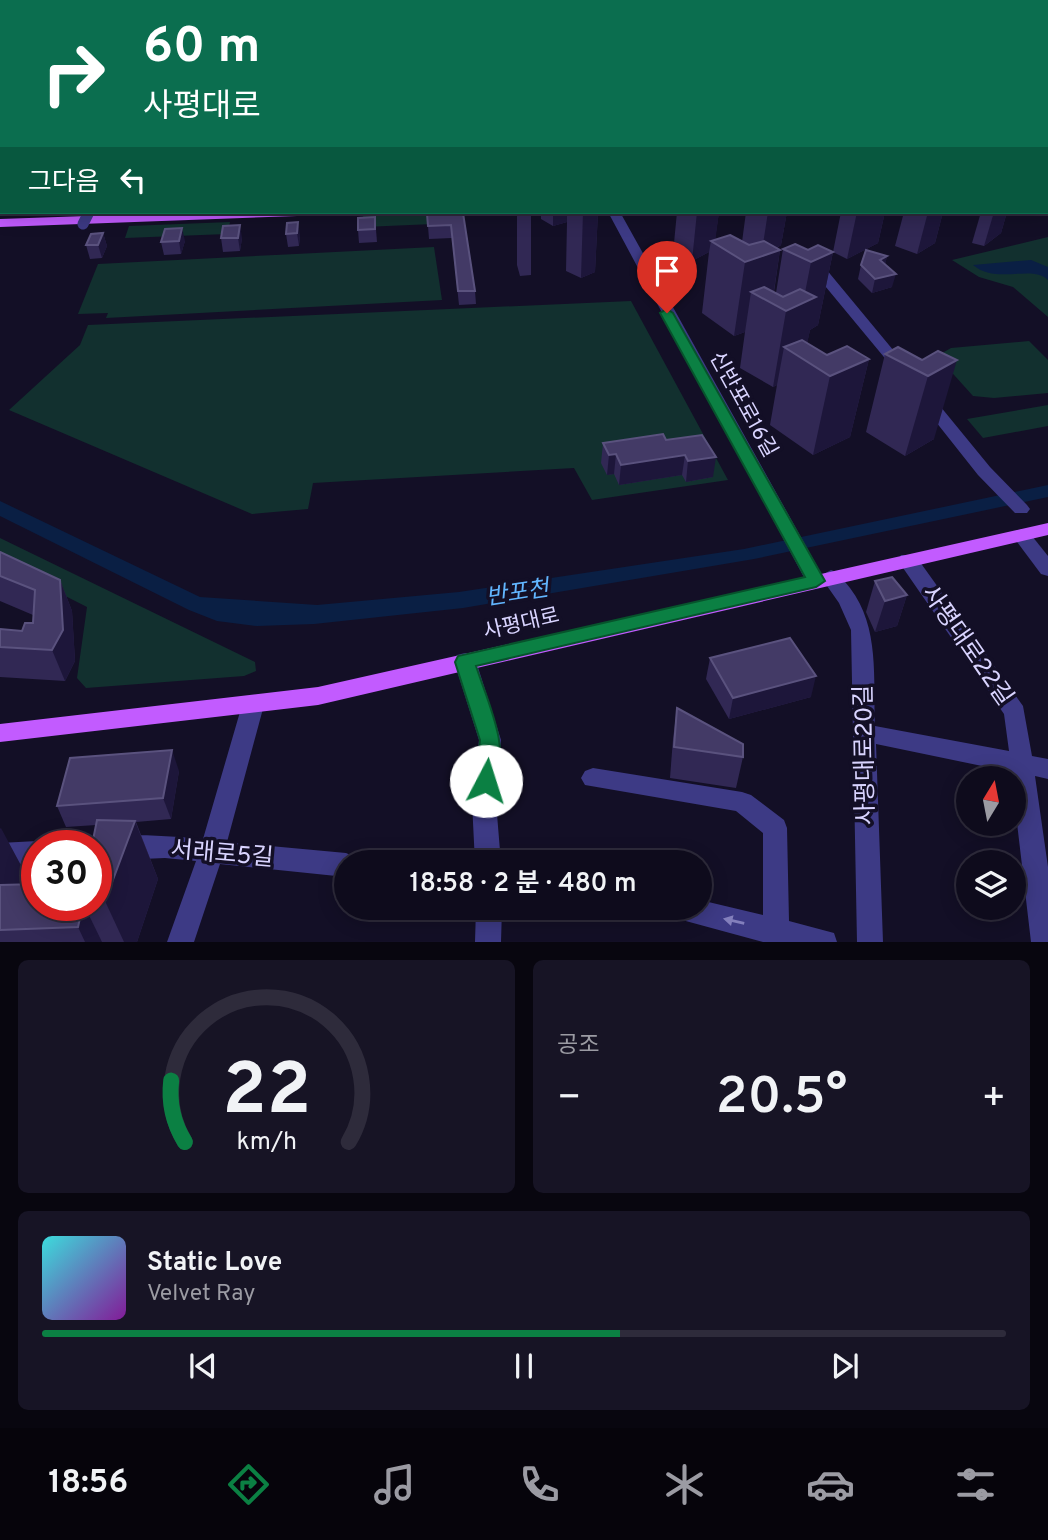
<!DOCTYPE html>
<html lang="ko">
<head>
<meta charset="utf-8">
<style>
  body { margin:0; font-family:Overpass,"Noto Sans KR",sans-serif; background:#171425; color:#f1f3f6; height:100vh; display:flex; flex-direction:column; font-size:26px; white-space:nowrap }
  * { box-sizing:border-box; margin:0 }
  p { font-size:23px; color:#9b9ba3 }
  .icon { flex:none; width:38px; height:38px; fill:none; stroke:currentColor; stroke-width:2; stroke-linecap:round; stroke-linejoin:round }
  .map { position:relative; height:942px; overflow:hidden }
  .side { display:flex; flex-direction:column; gap:18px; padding:18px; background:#08060f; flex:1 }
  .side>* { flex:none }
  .hud { position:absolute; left:0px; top:0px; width:1048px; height:214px; box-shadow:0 4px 18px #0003,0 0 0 2px #2e2b3b; background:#0b6e4f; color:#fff; overflow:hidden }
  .needle { width:46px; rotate:10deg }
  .tools { position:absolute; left:956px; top:766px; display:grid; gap:14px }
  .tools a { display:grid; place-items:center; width:70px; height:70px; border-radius:50%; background:#0e0b1c; box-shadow:0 4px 18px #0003,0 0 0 2px #2e2b3b; font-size:35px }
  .speed { position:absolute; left:21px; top:830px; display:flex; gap:14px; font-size:35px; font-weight:700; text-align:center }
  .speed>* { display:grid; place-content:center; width:91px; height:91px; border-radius:50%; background:#0e0b1c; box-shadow:0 4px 18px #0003,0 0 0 2px #2e2b3b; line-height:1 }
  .speed .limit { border:10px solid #d22; background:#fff; color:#111 }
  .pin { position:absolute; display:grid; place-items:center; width:60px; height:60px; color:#fff; margin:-72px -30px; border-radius:50% 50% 50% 0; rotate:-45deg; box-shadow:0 0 7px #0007 }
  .pin .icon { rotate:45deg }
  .me { position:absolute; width:77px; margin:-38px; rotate:5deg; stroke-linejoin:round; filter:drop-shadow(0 0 5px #0008) }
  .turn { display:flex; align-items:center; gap:24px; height:147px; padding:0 28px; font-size:32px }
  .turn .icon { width:91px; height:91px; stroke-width:2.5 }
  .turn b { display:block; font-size:49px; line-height:60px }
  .then { display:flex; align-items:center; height:66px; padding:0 28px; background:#0003; gap:14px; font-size:26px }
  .big { font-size:52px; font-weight:600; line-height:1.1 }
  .side .tile { flex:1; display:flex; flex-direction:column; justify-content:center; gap:10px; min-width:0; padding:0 24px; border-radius:10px; background:#171425 }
  .side .dial { align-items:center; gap:0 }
  .dial svg { height:182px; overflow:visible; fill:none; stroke:#2e2b3b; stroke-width:7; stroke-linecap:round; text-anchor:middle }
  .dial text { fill:#f1f3f6; stroke:none }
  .song { display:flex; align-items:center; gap:21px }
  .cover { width:84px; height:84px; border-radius:10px; background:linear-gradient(135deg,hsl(180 70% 55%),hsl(290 70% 35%)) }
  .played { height:7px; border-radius:4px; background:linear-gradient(90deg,#0b8043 60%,#2e2b3b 60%) }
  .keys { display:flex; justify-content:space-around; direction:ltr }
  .heat { display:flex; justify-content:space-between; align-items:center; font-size:38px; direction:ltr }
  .side .tiles { flex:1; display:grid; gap:18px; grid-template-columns:1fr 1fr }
  .tile:last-child { grid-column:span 2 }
  .trip { position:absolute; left:334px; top:850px; width:378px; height:70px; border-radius:35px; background:#0e0b1c; box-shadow:0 4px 18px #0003,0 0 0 2px #2e2b3b; font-weight:600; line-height:70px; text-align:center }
  .dock { display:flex; height:112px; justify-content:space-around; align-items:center; background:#06040b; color:#9b9ba3 }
  .dock .icon { width:49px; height:49px }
  .dock .active { color:#0b8043 }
  .dock b { font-size:32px; color:#f1f3f6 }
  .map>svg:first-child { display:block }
  .green { fill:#12302f }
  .water { fill:#0a1f44 }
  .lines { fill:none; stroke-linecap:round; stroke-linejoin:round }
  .minor { fill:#3d3a85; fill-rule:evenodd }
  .major { fill:#c25bff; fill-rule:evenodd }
  .highway { fill:#ff4fa3; fill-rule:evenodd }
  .minor-bridge { stroke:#3d3a85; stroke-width:11 }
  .wall { fill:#312854 }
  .shaded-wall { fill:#1d163a }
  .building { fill:#433a66; stroke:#5a527e; stroke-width:2 }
  .oneway { fill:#837fbc }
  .route { fill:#0b8043; stroke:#07532c; stroke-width:2 }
  .labels { text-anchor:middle; stroke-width:7; stroke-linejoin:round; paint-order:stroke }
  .street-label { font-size:21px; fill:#d9d4ff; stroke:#130f26 }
  .water-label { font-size:23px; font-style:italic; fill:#62b6ff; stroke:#130f26 }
  .near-street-label { font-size:24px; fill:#d9d4ff; stroke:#130f26 }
</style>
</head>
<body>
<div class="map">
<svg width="1048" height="942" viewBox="0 0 1048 942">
  <rect width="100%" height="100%" fill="#130f26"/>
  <g class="green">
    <polygon points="455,212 457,223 363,227 363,215"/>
    <polygon points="230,222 227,234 125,238 129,226"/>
    <polygon points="1048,237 1048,317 1013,287 979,277 952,260"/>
    <polygon points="434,247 442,300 106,318 108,313 78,314 98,264"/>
    <polygon points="631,301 728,480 592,500 574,468 313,483 308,509 252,514 9,410 80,345 88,325"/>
    <polygon points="1029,341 1048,360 1048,393 994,398 973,396 937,356 951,348"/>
    <polygon points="1048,405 1048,426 983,438 967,419"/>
    <polygon points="0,538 255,662 256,671 244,676 86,688 77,678 87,607 0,563"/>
  </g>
  <g class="water">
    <polygon points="9,0 303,0 275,2"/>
    <path d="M1031,260L1048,267V280C1033,264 996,285 973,265Z"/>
    <polygon points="1048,485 1048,497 754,559 463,608 314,624 257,626 217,621 189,610 0,516 0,501 200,597 317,605 459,592 744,549"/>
  </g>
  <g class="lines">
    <g class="minor">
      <path d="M608,212H620L822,575L831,570C840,573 844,581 850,588C880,627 873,679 875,726L1009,751L1004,714L901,565L898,560L901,555H915L1023,706L1032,756L1048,759V779L1035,776L1048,867V942H1031L1011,772L876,744L883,942H857L851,630L839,603L825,583L816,588L809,586L806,581Z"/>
      <polygon points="816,262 821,263 908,368 911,371 908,374 898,374 811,269 811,263"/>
      <polygon points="925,393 931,395 990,467 1027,505 1030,509 1027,513 1015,513 978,475 917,398"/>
      <polygon points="1021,529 1028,531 1048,556 1048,576 1041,574 1012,535"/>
      <polygon points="465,653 473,655 476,661 501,740 496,802 501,863 475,863 472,802 479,740 454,661 457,655"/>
      <path d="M253,696L261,699L264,705L227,842L346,853L355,857L358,863H346V877L220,864L194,942H167L196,861L165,858L96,861V845H86C99,829 180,837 203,839L242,705L245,699Z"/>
      <polygon points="593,768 742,792 751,795 784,820 787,828 789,921 834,933 837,942 763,942 671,917 667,908 700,908 700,900 763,915 763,833 736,811 585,785 581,778 585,771"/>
      <polygon points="37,841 46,845 37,845 37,863 0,865 0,843"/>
      <polygon points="476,908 502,908 501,942 475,942"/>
    </g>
    <g class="major">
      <polygon points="203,212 303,212 297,216 0,227 0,219"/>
      <polygon points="1048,523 1048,535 318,705 0,742 0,724 318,687"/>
    </g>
    <g class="highway">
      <polygon points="452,0 477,0 450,2"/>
      <polygon points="525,0 550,0 523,2"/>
      <rect x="0" y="34" width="2" height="6"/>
    </g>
    <polyline class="minor-bridge" points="83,224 89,212"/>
  </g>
  <g class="wall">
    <polygon points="698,0 1005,0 1009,2 700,2"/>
    <polygon points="1027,0 1048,0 1048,11 1046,11 1046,2 1030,2"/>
    <polygon points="517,212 531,212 531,275 520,276 517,265"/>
    <polygon points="541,212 598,212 595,272 581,278 566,271 567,222 553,226 541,219"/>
    <polygon points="677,212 719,212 715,239 742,242 746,212 744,212 787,212 781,245 777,248 780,250 774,292 776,293 783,249 833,252 841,212 885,212 878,243 847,259 833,252 818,325 810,330 807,343 827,355 869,359 850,437 813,455 770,425 777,385 773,387 740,368 745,332 734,336 702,313 709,252 692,261 673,253"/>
    <polygon points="904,212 943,212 935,243 917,254 895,246"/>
    <polygon points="981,212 1007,212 1001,233 984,246 972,243"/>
    <polygon points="463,213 475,291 476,304 459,305 452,238 429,239 427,214"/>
    <polygon points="375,217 377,242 359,243 358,230"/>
    <polygon points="287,223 300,235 299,246 288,247 286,234"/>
    <polygon points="103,233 107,246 102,258 90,259 86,245"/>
    <polygon points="221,238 242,238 240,251 223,252"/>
    <polygon points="185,241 181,254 164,255 161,242"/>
    <polygon points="887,256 885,264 892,287 872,293 858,279 861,265"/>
    <polygon points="938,351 934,439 905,456 866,432 885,354 922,360"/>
    <polygon points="666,440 713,477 686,482 682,475 619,485 614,474 607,475 601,463 603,443"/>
    <polygon points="0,552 60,580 72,611 75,661 65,681 0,677 0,629 22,631 33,623 33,615 0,601"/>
    <polygon points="875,581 907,595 897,626 875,632 866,612"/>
    <polygon points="710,658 811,697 729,719 706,679"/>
    <polygon points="677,708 743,757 736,788 670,778 673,739"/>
    <polygon points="179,771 171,819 136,822 158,879 137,942 0,942 0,828 31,884 37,905 96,905 96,825 66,827 57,806"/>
  </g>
  <g class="shaded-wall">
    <polygon points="870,0 939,0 939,2 869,2"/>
    <rect x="1046" y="35" width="2" height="55"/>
    <polygon points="1048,128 1048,155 1046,160 1046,129"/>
    <polygon points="553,212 567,212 567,222 553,226"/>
    <polygon points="583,212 598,212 595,272 581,278"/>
    <polygon points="697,212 719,212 715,243 711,241 709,252 692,261"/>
    <polygon points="768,212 787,212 781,245 762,257 780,250 772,303 751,292 745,332 734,336 745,262 761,257"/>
    <polygon points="857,212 885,212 878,243 847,259"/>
    <polygon points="928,212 943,212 935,243 917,254"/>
    <polygon points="994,212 1007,212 1001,233 984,246"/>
    <polygon points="298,222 300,235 299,246 297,233"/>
    <polygon points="240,225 242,238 240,251 238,238"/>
    <polygon points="182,228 185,241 181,254 179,241"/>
    <polygon points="103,233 107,246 102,258 98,245"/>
    <polygon points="833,252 818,325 810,330 804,360 784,347 777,385 773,387 786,311 803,303 811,262"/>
    <polygon points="887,256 884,270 880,260"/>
    <polygon points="896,274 892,287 872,293 875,279"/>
    <polygon points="869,359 850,437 813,455 830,376"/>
    <polygon points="957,360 934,439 905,456 928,376"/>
    <polygon points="616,454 614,474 607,475 609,455"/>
    <polygon points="685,455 682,475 619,485 621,465"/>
    <polygon points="716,457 713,477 686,482 688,461"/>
    <polygon points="60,580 72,611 75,661 65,681 52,650"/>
    <polygon points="907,595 897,626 875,632 885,601"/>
    <polygon points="816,676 811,697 729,719 733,698"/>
    <polygon points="172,750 179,771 171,819 163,798"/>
    <polygon points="135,821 158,879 137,942 124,942 105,901"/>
    <polygon points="1,828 32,886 0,903 0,830"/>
    <polygon points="83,905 84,905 102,942 85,942 78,927"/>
  </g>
  <g class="building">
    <polygon points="398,0 453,0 455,2 389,1"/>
    <polygon points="474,0 516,0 518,2 476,2"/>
    <polygon points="547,0 693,0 695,2 549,2"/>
    <polygon points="786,0 896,0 898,1 789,2"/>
    <polygon points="956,0 1005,0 1009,2 960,2"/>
    <rect x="1046" y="24" width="2" height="11"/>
    <rect x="1046" y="105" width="2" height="14"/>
    <polygon points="463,213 475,291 458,291 451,225 428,226 427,214"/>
    <polygon points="375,217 375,229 358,230 358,218"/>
    <polygon points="298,222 297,233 286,234 287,223"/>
    <polygon points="240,225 238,238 221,238 223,226"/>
    <polygon points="182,228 179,241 161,242 165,229"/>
    <polygon points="103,233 98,245 86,245 91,234"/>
    <polygon points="730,235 749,245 764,241 780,250 745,262 711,241"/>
    <polygon points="795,244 808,250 818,245 833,252 811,262 783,249"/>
    <polygon points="866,250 887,256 880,260 896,274 875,279 861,265"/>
    <polygon points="764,287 783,297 800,289 816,297 786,311 751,292"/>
    <polygon points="802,340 827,355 847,346 869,359 830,376 784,347"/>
    <polygon points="898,347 922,360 938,351 957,360 928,376 885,354"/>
    <polygon points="663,434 666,440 702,435 716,457 688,461 685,455 621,465 616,454 609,455 603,443"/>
    <polygon points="0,552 60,580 63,630 52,650 0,647 0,629 22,631 25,623 33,623 35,590 0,576"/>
    <polygon points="892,577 907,595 885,601 875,581"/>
    <polygon points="790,638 816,676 733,698 710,658"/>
    <polygon points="677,708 743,744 743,757 674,747"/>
    <polygon points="172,750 163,798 57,806 70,758"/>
    <polygon points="97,820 135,821 105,901 96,902 96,845 92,845"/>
    <polygon points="37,884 37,905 83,905 78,927 0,930 0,885"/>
  </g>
  <defs><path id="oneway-solid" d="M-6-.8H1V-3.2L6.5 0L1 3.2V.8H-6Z" transform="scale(1.75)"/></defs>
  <use class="oneway" href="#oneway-solid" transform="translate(734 921) rotate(-167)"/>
  <path class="route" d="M667,309L673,313L825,581L816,587L476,666C488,703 512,750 494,788L486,790L479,788L476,781L480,740L455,662L458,656L805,577L660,313Z"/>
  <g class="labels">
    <g class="street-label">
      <text transform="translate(744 404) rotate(61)" y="7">신반포로16길</text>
      <text transform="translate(521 623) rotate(-13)" y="7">사평대로</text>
    </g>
    <g class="water-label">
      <text transform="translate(517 592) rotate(-9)" y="8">반포천</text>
    </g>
    <g class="near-street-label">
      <text transform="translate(968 645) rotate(55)" y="8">사평대로22길</text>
      <text transform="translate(864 755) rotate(-91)" y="8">사평대로20길</text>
      <text transform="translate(222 853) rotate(5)" y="8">서래로5길</text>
    </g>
  </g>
</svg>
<div class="tools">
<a><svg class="needle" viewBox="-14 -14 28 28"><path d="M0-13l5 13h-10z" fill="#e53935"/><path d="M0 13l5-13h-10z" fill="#9b9ba3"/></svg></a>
<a><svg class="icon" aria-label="layers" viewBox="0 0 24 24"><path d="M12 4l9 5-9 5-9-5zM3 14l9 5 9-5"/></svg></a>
</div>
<div class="speed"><div class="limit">30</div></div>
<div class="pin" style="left:667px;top:313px;background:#d93025"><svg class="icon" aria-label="arrive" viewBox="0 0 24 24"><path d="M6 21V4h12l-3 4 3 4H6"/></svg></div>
<svg class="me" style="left:486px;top:781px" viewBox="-20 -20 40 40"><circle r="19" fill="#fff"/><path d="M0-13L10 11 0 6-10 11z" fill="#0b8043"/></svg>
<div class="trip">18:58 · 2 분 · 480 m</div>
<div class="hud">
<div class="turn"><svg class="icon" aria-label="right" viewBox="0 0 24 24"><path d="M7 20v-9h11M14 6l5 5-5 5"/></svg><div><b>60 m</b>사평대로</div></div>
<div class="then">그다음<svg class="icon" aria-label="left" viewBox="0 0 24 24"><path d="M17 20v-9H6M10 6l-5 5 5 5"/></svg></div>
</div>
</div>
<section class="side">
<div class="tiles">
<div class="tile dial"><svg viewBox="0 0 100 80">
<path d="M14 69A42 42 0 1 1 86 69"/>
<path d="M14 69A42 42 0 0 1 8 42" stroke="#0b8043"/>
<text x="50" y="56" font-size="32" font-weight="700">22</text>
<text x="50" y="72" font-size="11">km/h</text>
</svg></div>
<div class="tile"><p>공조</p>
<div class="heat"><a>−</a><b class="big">20.5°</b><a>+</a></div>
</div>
<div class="tile">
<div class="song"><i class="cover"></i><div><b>Static Love</b><p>Velvet Ray</p></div></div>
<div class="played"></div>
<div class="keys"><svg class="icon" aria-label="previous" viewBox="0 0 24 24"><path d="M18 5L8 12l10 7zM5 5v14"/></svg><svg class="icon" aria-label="pause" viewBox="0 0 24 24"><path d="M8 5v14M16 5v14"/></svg><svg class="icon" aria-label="next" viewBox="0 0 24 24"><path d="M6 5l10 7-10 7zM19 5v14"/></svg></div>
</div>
</div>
</section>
<nav class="dock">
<b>18:56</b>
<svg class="icon active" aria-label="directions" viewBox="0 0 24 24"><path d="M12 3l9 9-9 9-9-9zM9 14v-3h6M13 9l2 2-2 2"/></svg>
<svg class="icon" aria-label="music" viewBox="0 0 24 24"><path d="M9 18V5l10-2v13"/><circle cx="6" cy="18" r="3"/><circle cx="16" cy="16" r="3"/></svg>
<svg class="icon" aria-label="phone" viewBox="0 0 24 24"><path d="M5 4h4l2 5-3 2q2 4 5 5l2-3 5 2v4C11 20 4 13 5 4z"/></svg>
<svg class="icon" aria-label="climate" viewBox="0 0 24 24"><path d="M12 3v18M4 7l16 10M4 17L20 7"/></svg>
<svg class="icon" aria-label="car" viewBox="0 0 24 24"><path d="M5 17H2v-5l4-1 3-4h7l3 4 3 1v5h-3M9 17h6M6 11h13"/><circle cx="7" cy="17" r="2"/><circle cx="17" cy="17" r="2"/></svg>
<svg class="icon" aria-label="filters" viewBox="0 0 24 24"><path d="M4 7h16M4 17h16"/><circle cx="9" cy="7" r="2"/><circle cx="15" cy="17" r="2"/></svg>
</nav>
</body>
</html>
